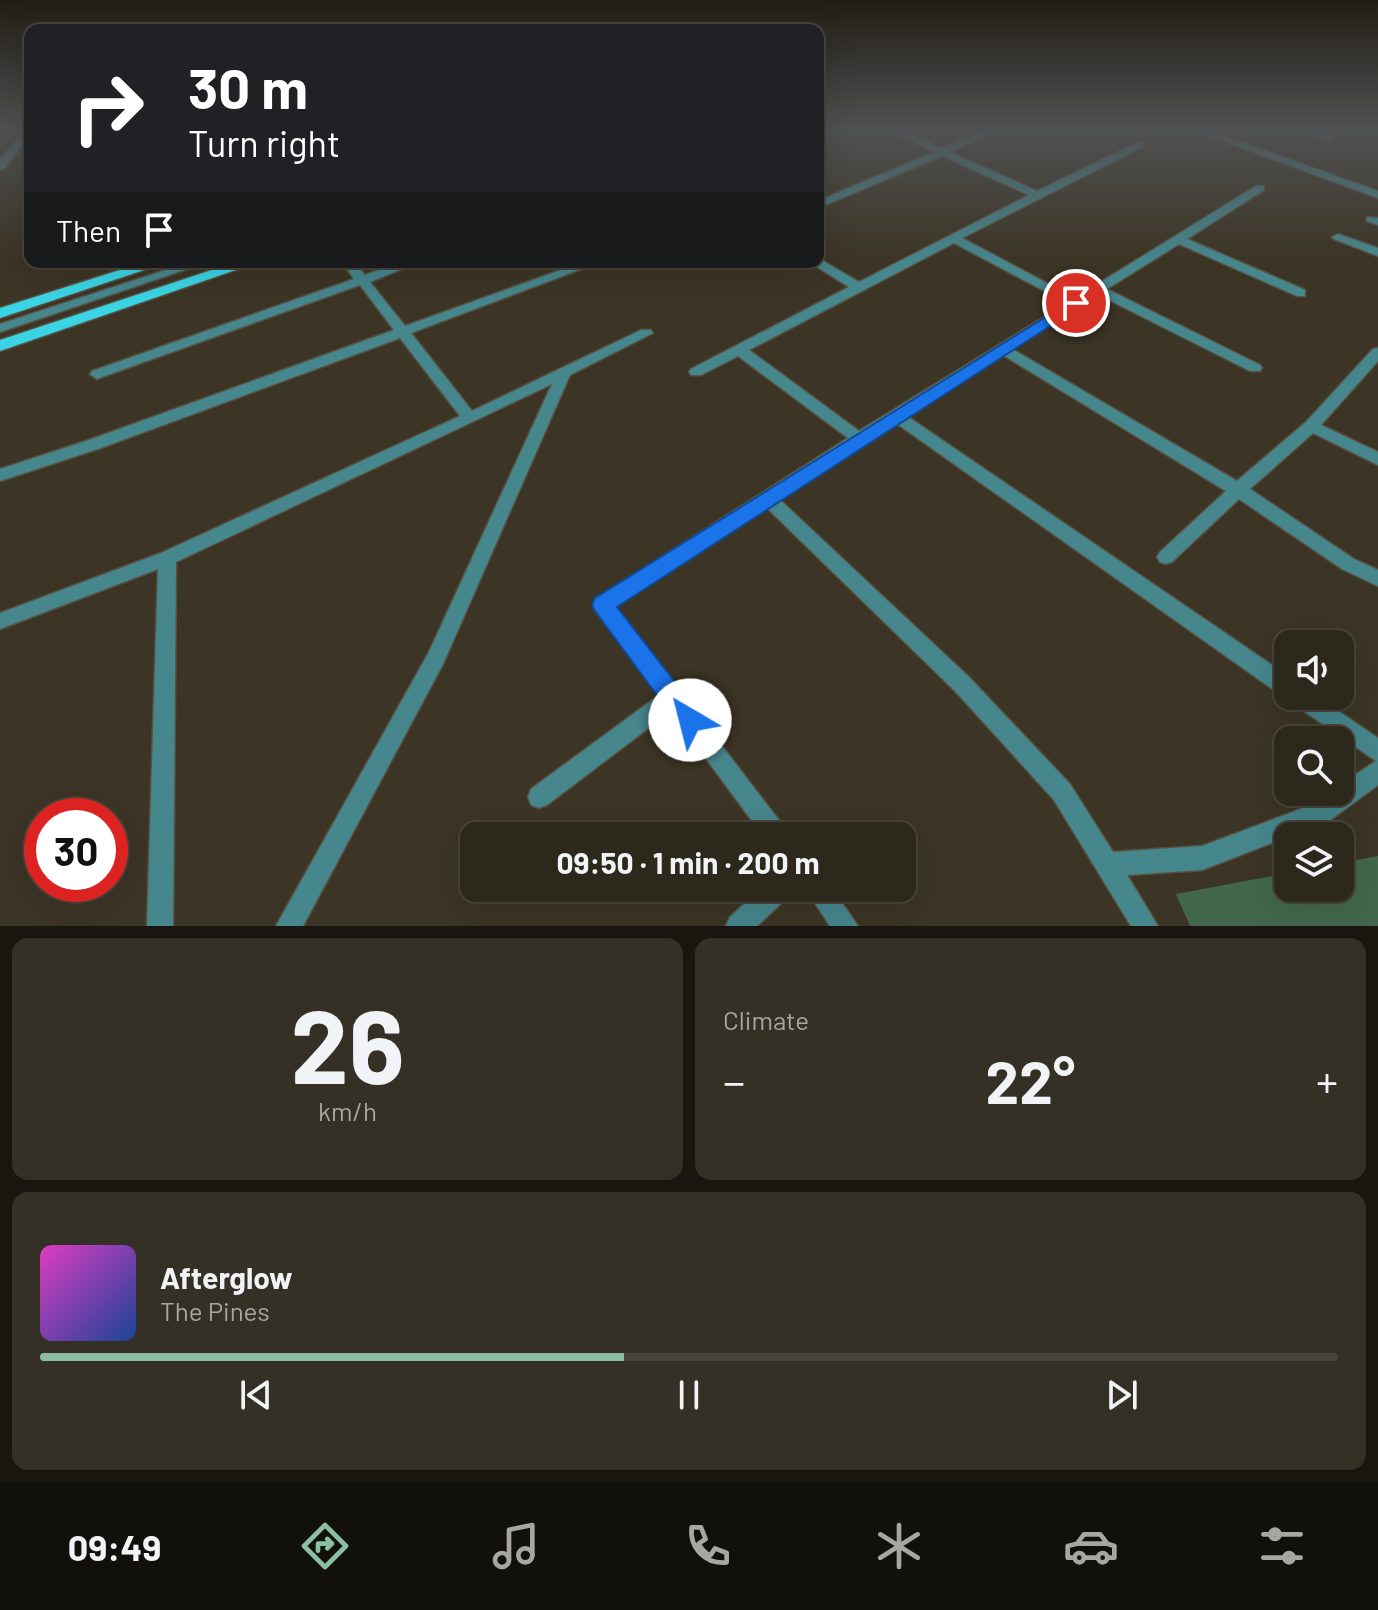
<!DOCTYPE html>
<html lang="en">
<head>
<meta charset="utf-8">
<style>
  body { margin:0; font-family:Barlow,sans-serif; background:#353025; color:#f1f3f6; height:100vh; display:flex; flex-direction:column; font-size:30px; white-space:nowrap }
  * { box-sizing:border-box; margin:0 }
  p { font-size:26px; color:#a7a6a3 }
  .icon { flex:none; width:44px; height:44px; fill:none; stroke:currentColor; stroke-width:2; stroke-linecap:round; stroke-linejoin:round }
  .map { position:relative; height:926px; overflow:hidden }
  .details { display:flex; flex-direction:column; gap:12px; padding:12px; background:#19160f; flex:1 }
  .details>* { flex:none }
  .hud { position:absolute; left:24px; top:24px; width:800px; height:244px; border-radius:16px; box-shadow:0 8px 32px #0002,0 0 0 2px #48443b; background:#202124; color:#fff; overflow:hidden }
  .controls { position:absolute; left:1274px; top:630px; display:grid; gap:16px }
  .controls a { display:grid; place-items:center; width:80px; height:80px; border-radius:16px; background:#2d281c; box-shadow:0 8px 32px #0002,0 0 0 2px #48443b; font-size:40px }
  .speed { position:absolute; left:24px; top:798px; display:flex; gap:16px; font-size:40px; font-weight:700; text-align:center }
  .speed>* { display:grid; place-content:center; width:104px; height:104px; border-radius:50%; background:#2d281c; box-shadow:0 8px 32px #0002,0 0 0 2px #48443b; line-height:1 }
  .speed .limit { border:12px solid #d22; background:#fff; color:#111 }
  .pin { position:absolute; display:grid; place-items:center; width:68px; height:68px; color:#fff; margin:-34px; border:4px solid #fff; border-radius:50%; box-shadow:0 2px 8px #0007 }
  .me { position:absolute; width:88px; margin:-44px; rotate:323deg; stroke-linejoin:round; filter:drop-shadow(0 0 6px #0008) }
  .turn { display:flex; align-items:center; gap:28px; height:168px; padding:0 32px; font-size:36px }
  .turn .icon { width:104px; height:104px; stroke-width:2.5 }
  .turn b { display:block; font-size:56px; line-height:68px }
  .then { display:flex; align-items:center; height:76px; padding:0 32px; background:#0003; gap:16px; font-size:30px }
  .big { font-size:60px; font-weight:700; line-height:1.1 }
  .details .widget { flex:1; display:flex; flex-direction:column; justify-content:center; gap:12px; min-width:0; padding:0 28px; border-radius:16px; background:#353025 }
  .details .dial { align-items:center; gap:0 }
  .dial b { font-size:104px; line-height:1 }
  .song { display:flex; align-items:center; gap:24px }
  .cover { width:96px; height:96px; border-radius:12px; background:linear-gradient(135deg,hsl(310 70% 55%),hsl(220 70% 35%)) }
  .played { height:8px; border-radius:4px; background:linear-gradient(90deg,#8abfa5 45%,#48443b 45%) }
  .keys { display:flex; justify-content:space-around; direction:ltr }
  .heat { display:flex; justify-content:space-between; align-items:center; font-size:44px; direction:ltr }
  .details .tiles { flex:1; display:grid; gap:12px; grid-template-columns:1fr 1fr }
  .widget:last-child { grid-column:span 2 }
  .trip { position:absolute; left:460px; top:822px; width:456px; height:80px; border-radius:16px; background:#2d281c; box-shadow:0 8px 32px #0002,0 0 0 2px #48443b; font-weight:700; line-height:80px; text-align:center }
  .dock { display:flex; height:128px; justify-content:space-around; align-items:center; background:#12100b; color:#a7a6a3 }
  .dock .icon { width:56px; height:56px }
  .dock .active { color:#8abfa5 }
  .dock b { font-size:36px; color:#f1f3f6 }
  .map>svg:first-child { display:block }
  .green { fill:#42674c }
  .lines { fill:none; stroke-linecap:round; stroke-linejoin:round }
  .lane-casing { stroke:#575142; stroke-width:3 }
  .street-casing { stroke:#575142; stroke-width:3 }
  .primary-casing { stroke:#575142; stroke-width:3 }
  .lane { fill:#46868d; fill-rule:evenodd }
  .street { fill:#46868d; fill-rule:evenodd }
  .primary { fill:#3ad4e4; fill-rule:evenodd }
  .route { fill:#1a73e8; stroke:#114b97; stroke-width:2 }
</style>
</head>
<body>
<div class="map">
<svg width="1378" height="926" viewBox="0 0 1378 926">
  <rect width="100%" height="100%" fill="#3c3526"/>
  <polygon class="green" points="1378,856 1378,926 1190,926 1176,894 1288,873 1288,888 1340,888 1340,863"/>
  <g class="lines">
    <g class="lane-casing">
      <polygon id="lane" points="190,262 208,262 0,332 0,324"/>
    </g>
    <g class="street-casing">
      <g id="street">
        <polygon points="26,129 30,129 30,136 4,169 0,170 0,160"/>
        <path d="M886,129H898L942,148L989,129H1001L950,152L1037,191L1136,143H1142V147L962,238L1075,298L1256,186H1264V190L1187,239L1305,290V296H1297L1179,244L1107,289L1260,365L1262,368L1260,371H1250L1099,295L1012,349L1237,481L1306,422L1373,349L1378,348V361L1321,425L1378,452V465L1313,433L1250,489L1354,559L1378,570V586L1342,569L1239,499L1172,562L1166,564L1160,562L1157,557L1160,552L1226,491L1003,355L907,416L1288,676V696H1316L1378,738V785L1329,821L1202,870L1127,875L1158,926H1131L1054,800L955,691L765,506L615,607L785,828L789,836H763L671,711L547,805L539,808L531,805L528,797L531,789L659,695L596,611L594,605L596,599L848,438L738,356L701,375H691L689,372L691,369L849,287L814,265L812,262H818V258L859,282L1029,195L942,156L818,208V201L934,152ZM954,243L1067,303L859,431L749,350ZM896,423L1281,695L1289,697L1292,703L1376,761L1340,785V792H1331L1314,804L1202,846L1113,852L1070,784L969,677L778,498Z"/>
        <polygon points="1191,129 1204,129 1378,191 1378,198"/>
        <polygon points="1298,129 1312,129 1334,137 1329,140"/>
        <polygon points="1367,217 1378,218 1378,225 1367,221"/>
        <polygon points="1338,234 1378,248 1378,256 1334,239 1332,237"/>
        <polygon points="342,262 354,262 365,275 401,262 419,262 370,282 405,326 583,262 600,262 411,333 472,411 641,330 651,330 653,333 570,375 443,664 303,926 276,926 429,652 552,384 176,562 173,926 147,926 158,569 0,629 0,613 161,553 460,416 400,338 98,449 0,481 0,469 86,441 394,330 360,285 102,377 97,379 90,374 92,371 354,279"/>
        <polygon points="761,888 791,888 788,897 757,926 726,926 730,917"/>
        <polygon points="805,888 832,888 858,926 830,926"/>
      </g>
    </g>
    <g class="primary-casing">
      <g id="primary">
        <polygon points="145,262 168,262 0,318 0,308"/>
        <polygon points="236,262 259,262 0,351 0,340"/>
      </g>
    </g>
    <use href="#lane" class="lane"/>
    <use href="#street" class="street"/>
    <use href="#primary" class="primary"/>
  </g>
  <linearGradient id="sky" x2="0" y2="1"><stop stop-color="#211d15"/><stop offset="0.5" stop-color="#505152"/><stop offset="1" stop-color="#505152" stop-opacity="0"/></linearGradient>
  <rect width="1378" height="258" fill="url(#sky)"/>
  <polygon class="route" points="1076,298 1083,303 1081,306 617,607 698,712 702,720 698,729 690,732 682,729 595,611 592,605 595,598"/>
</svg>
<div class="controls">
<a><svg class="icon" aria-label="sound" viewBox="0 0 24 24"><path d="M4 9h4l5-4v14l-5-4H4zM17 9q2 3 0 6"/></svg></a>
<a><svg class="icon" aria-label="search" viewBox="0 0 24 24"><circle cx="10" cy="10" r="6"/><path d="M15 15l6 6"/></svg></a>
<a><svg class="icon" aria-label="layers" viewBox="0 0 24 24"><path d="M12 4l9 5-9 5-9-5zM3 14l9 5 9-5"/></svg></a>
</div>
<div class="speed"><div class="limit">30</div></div>
<div class="pin" style="left:1076px;top:303px;background:#d93025"><svg class="icon" aria-label="arrive" viewBox="0 0 24 24"><path d="M6 21V4h12l-3 4 3 4H6"/></svg></div>
<svg class="me" style="left:690px;top:720px" viewBox="-20 -20 40 40"><circle r="19" fill="#fff"/><path d="M0-13L10 11 0 6-10 11z" fill="#1a73e8"/></svg>
<div class="trip">09:50 · 1 min · 200 m</div>
<div class="hud">
<div class="turn"><svg class="icon" aria-label="right" viewBox="0 0 24 24"><path d="M7 20v-9h11M14 6l5 5-5 5"/></svg><div><b>30 m</b>Turn right</div></div>
<div class="then">Then<svg class="icon" aria-label="arrive" viewBox="0 0 24 24"><path d="M6 21V4h12l-3 4 3 4H6"/></svg></div>
</div>
</div>
<section class="details">
<div class="tiles">
<div class="widget dial"><b>26</b><p>km/h</p></div>
<div class="widget"><p>Climate</p>
<div class="heat"><a>−</a><b class="big">22°</b><a>+</a></div>
</div>
<div class="widget">
<div class="song"><i class="cover"></i><div><b>Afterglow</b><p>The Pines</p></div></div>
<div class="played"></div>
<div class="keys"><svg class="icon" aria-label="previous" viewBox="0 0 24 24"><path d="M18 5L8 12l10 7zM5 5v14"/></svg><svg class="icon" aria-label="pause" viewBox="0 0 24 24"><path d="M8 5v14M16 5v14"/></svg><svg class="icon" aria-label="next" viewBox="0 0 24 24"><path d="M6 5l10 7-10 7zM19 5v14"/></svg></div>
</div>
</div>
</section>
<nav class="dock">
<b>09:49</b>
<svg class="icon active" aria-label="directions" viewBox="0 0 24 24"><path d="M12 3l9 9-9 9-9-9zM9 14v-3h6M13 9l2 2-2 2"/></svg>
<svg class="icon" aria-label="music" viewBox="0 0 24 24"><path d="M9 18V5l10-2v13"/><circle cx="6" cy="18" r="3"/><circle cx="16" cy="16" r="3"/></svg>
<svg class="icon" aria-label="phone" viewBox="0 0 24 24"><path d="M5 4h4l2 5-3 2q2 4 5 5l2-3 5 2v4C11 20 4 13 5 4z"/></svg>
<svg class="icon" aria-label="climate" viewBox="0 0 24 24"><path d="M12 3v18M4 7l16 10M4 17L20 7"/></svg>
<svg class="icon" aria-label="car" viewBox="0 0 24 24"><path d="M5 17H2v-5l4-1 3-4h7l3 4 3 1v5h-3M9 17h6M6 11h13"/><circle cx="7" cy="17" r="2"/><circle cx="17" cy="17" r="2"/></svg>
<svg class="icon" aria-label="filters" viewBox="0 0 24 24"><path d="M4 7h16M4 17h16"/><circle cx="9" cy="7" r="2"/><circle cx="15" cy="17" r="2"/></svg>
</nav>
</body>
</html>
